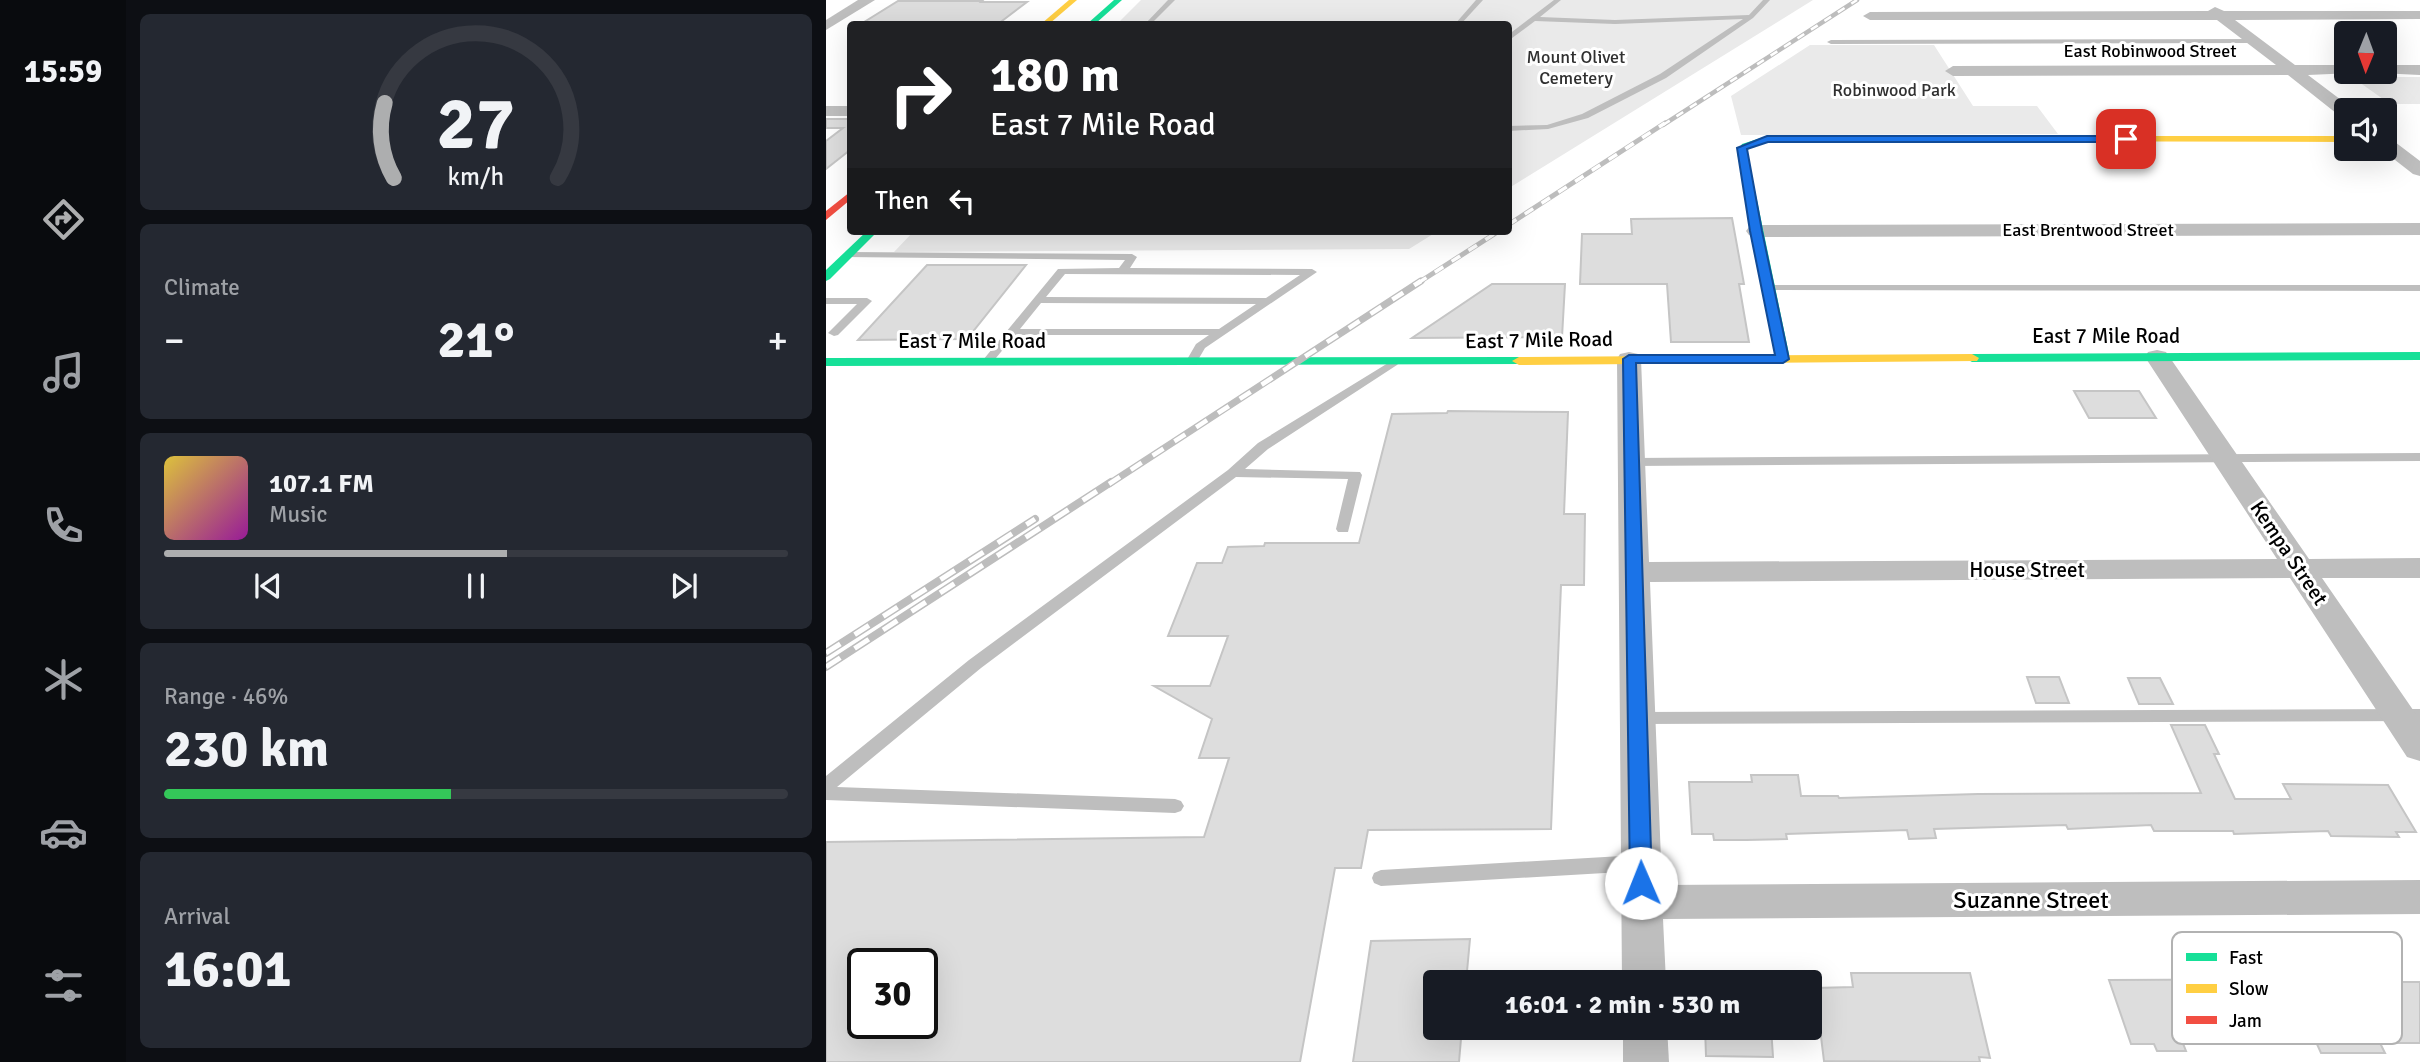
<!DOCTYPE html>
<html lang="en">
<head>
<meta charset="utf-8">
<style>
  body { margin:0; font-family:Signika,sans-serif; background:#242831; color:#f1f3f6; height:100vh; display:flex; flex-direction:column; font-size:26px; white-space:nowrap }
  * { box-sizing:border-box; margin:0 }
  p { font-size:23px; color:#9ea1a6 }
  .icon { flex:none; width:38px; height:38px; fill:none; stroke:currentColor; stroke-width:2; stroke-linecap:round; stroke-linejoin:round }
  .map { position:relative; flex:1; overflow:hidden }
  .side { display:flex; flex-direction:column; gap:14px; padding:14px; background:#0d0f14; width:700px }
  .side>* { flex:none }
  .banner { position:absolute; left:21px; top:21px; width:665px; height:214px; border-radius:7px; box-shadow:0 7px 28px #0002; background:#202124; color:#fff; overflow:hidden }
  .needle { width:46px; rotate:181deg }
  .controls { position:absolute; left:1508px; top:21px; display:grid; gap:14px }
  .controls a { display:grid; place-items:center; width:63px; height:63px; border-radius:7px; background:#171b24; box-shadow:0 7px 28px #0002; font-size:35px }
  .speed { position:absolute; left:21px; top:948px; display:flex; gap:14px; font-size:35px; font-weight:700; text-align:center }
  .speed>* { display:grid; place-content:center; width:91px; height:91px; border-radius:50%; background:#171b24; box-shadow:0 7px 28px #0002; line-height:1 }
  .speed .limit { border:4px solid #111; border-radius:10px; background:#fff; color:#111 }
  .pin { position:absolute; display:grid; place-items:center; width:60px; height:60px; color:#fff; margin:-30px; border-radius:14px; box-shadow:0 4px 10px #0006 }
  .me { position:absolute; width:77px; margin:-38px; rotate:359deg; stroke-linejoin:round; filter:drop-shadow(0 0 5px #0008) }
  .turn { display:flex; align-items:center; gap:24px; height:147px; padding:0 28px; font-size:32px }
  .turn .icon { width:91px; height:91px; stroke-width:2.5 }
  .turn b { display:block; font-size:49px; line-height:60px }
  .then { display:flex; align-items:center; height:66px; padding:0 28px; background:#0003; gap:14px; font-size:26px }
  .big { font-size:52px; font-weight:800; line-height:1.1 }
  .side .tile { flex:1; display:flex; flex-direction:column; justify-content:center; gap:10px; min-width:0; padding:0 24px; border-radius:10px; background:#242831 }
  .side .dial { align-items:center; gap:0 }
  .dial svg { height:182px; overflow:visible; fill:none; stroke:#363941; stroke-width:7; stroke-linecap:round; text-anchor:middle }
  .dial text { fill:#f1f3f6; stroke:none }
  .song { display:flex; align-items:center; gap:21px }
  .cover { width:84px; height:84px; border-radius:10px; background:linear-gradient(135deg,hsl(50 70% 55%),hsl(300 70% 35%)) }
  .played { height:7px; border-radius:4px; background:linear-gradient(90deg,#adaeaf 55%,#363941 55%) }
  .keys { display:flex; justify-content:space-around; direction:ltr }
  .heat { display:flex; justify-content:space-between; align-items:center; font-size:38px; direction:ltr }
  .charge { height:10px; border-radius:5px; background:linear-gradient(90deg,#34c759 46%,#363941 0) }
  .trip { position:absolute; left:597px; top:970px; width:399px; height:70px; border-radius:7px; background:#171b24; box-shadow:0 7px 28px #0002; font-weight:800; line-height:70px; text-align:center }
  main { display:flex; flex:1; min-height:0 }
  .dock { display:flex; flex-direction:column; width:126px; justify-content:space-around; align-items:center; background:#090b0e; color:#9ea1a6 }
  .dock .icon { width:49px; height:49px }
  .dock .current { color:#adaeaf }
  .dock b { font-size:32px; color:#f1f3f6 }
  .map>svg:first-child { display:block }
  .green { fill:#eaeaea }
  .building { fill:#ddd; stroke:#c5c5c5; stroke-width:2; fill-rule:evenodd }
  .lines { fill:none; stroke-linecap:round; stroke-linejoin:round }
  .lane { fill:#bebebe; fill-rule:evenodd }
  .street { fill:#bebebe; fill-rule:evenodd }
  .fast { fill:#16e098; fill-rule:evenodd }
  .slow { fill:#ffcf43; fill-rule:evenodd }
  .jam { fill:#f24e42; fill-rule:evenodd }
  .rail-far3-casing { stroke:#bdbdbd; stroke-width:4.5 }
  .rail-far2-casing { stroke:#bdbdbd; stroke-width:5 }
  .rail-far1-casing { stroke:#bdbdbd; stroke-width:7 }
  .rail-casing { stroke:#bdbdbd; stroke-width:8 }
  .rail-far3 { stroke:#fff; stroke-width:2.5; stroke-dasharray:8; stroke-linecap:butt }
  .rail-far2 { stroke:#fff; stroke-width:3.5; stroke-dasharray:10; stroke-linecap:butt }
  .rail-far1 { stroke:#fff; stroke-width:4.5; stroke-dasharray:13; stroke-linecap:butt }
  .rail { stroke:#fff; stroke-width:5; stroke-dasharray:17; stroke-linecap:butt }
  .route { fill:#1a73e8; stroke:#114b97; stroke-width:2 }
  .labels { text-anchor:middle; stroke-width:6; stroke-linejoin:round; paint-order:stroke }
  .far-street-label { font-size:18px; fill:#000; stroke:#fff }
  .far-park-label { font-size:18px; fill:#303030; stroke:#fff }
  .street-label { font-size:21px; fill:#000; stroke:#fff }
  .near-street-label { font-size:24px; fill:#000; stroke:#fff }
  .key { fill:#fff; stroke:#b2b2b2; stroke-width:2 }
  .key-label { font-size:19px; fill:#000 }
</style>
</head>
<body>
<main>
<nav class="dock">
<b>15:59</b>
<svg class="icon current" aria-label="directions" viewBox="0 0 24 24"><path d="M12 3l9 9-9 9-9-9zM9 14v-3h6M13 9l2 2-2 2"/></svg>
<svg class="icon" aria-label="music" viewBox="0 0 24 24"><path d="M9 18V5l10-2v13"/><circle cx="6" cy="18" r="3"/><circle cx="16" cy="16" r="3"/></svg>
<svg class="icon" aria-label="phone" viewBox="0 0 24 24"><path d="M5 4h4l2 5-3 2q2 4 5 5l2-3 5 2v4C11 20 4 13 5 4z"/></svg>
<svg class="icon" aria-label="climate" viewBox="0 0 24 24"><path d="M12 3v18M4 7l16 10M4 17L20 7"/></svg>
<svg class="icon" aria-label="car" viewBox="0 0 24 24"><path d="M5 17H2v-5l4-1 3-4h7l3 4 3 1v5h-3M9 17h6M6 11h13"/><circle cx="7" cy="17" r="2"/><circle cx="17" cy="17" r="2"/></svg>
<svg class="icon" aria-label="filters" viewBox="0 0 24 24"><path d="M4 7h16M4 17h16"/><circle cx="9" cy="7" r="2"/><circle cx="15" cy="17" r="2"/></svg>
</nav>
<section class="side">
<div class="tile dial"><svg viewBox="0 0 100 80">
<path d="M14 69A42 42 0 1 1 86 69"/>
<path d="M14 69A42 42 0 0 1 10 36" stroke="#adaeaf"/>
<text x="50" y="56" font-size="32" font-weight="700">27</text>
<text x="50" y="72" font-size="11">km/h</text>
</svg></div>
<div class="tile"><p>Climate</p>
<div class="heat"><a>−</a><b class="big">21°</b><a>+</a></div>
</div>
<div class="tile">
<div class="song"><i class="cover"></i><div><b>107.1 FM</b><p>Music</p></div></div>
<div class="played"></div>
<div class="keys"><svg class="icon" aria-label="previous" viewBox="0 0 24 24"><path d="M18 5L8 12l10 7zM5 5v14"/></svg><svg class="icon" aria-label="pause" viewBox="0 0 24 24"><path d="M8 5v14M16 5v14"/></svg><svg class="icon" aria-label="next" viewBox="0 0 24 24"><path d="M6 5l10 7-10 7zM19 5v14"/></svg></div>
</div>
<div class="tile"><p>Range · 46%</p><b class="big">230 km</b><div class="charge"></div></div>
<div class="tile"><p>Arrival</p><b class="big">16:01</b></div>
</section>
<div class="map">
<svg width="1594" height="1062" viewBox="0 0 1594 1062">
  <rect width="100%" height="100%" fill="#fff"/>
  <g class="green">
    <polygon points="315,0 987,0 683,188 682,24 291,24"/>
    <polygon points="984,45 1108,45 1147,106 1211,106 1232,134 915,135 905,96"/>
    <polygon points="1526,77 1594,77 1594,104 1564,104"/>
    <polygon points="88,231 612,231 583,249 68,252"/>
  </g>
  <g class="building">
    <polygon points="72,1 156,1 155,2 201,2 172,24 35,24"/>
    <polygon points="24,119 24,150 0,169 0,141 17,128 0,128 0,119"/>
    <polygon points="906,218 918,284 913,284 923,342 845,342 841,284 754,284 756,234 806,234 805,219"/>
    <polygon points="101,265 200,265 141,339 32,340"/>
    <polygon points="666,284 739,284 736,337 586,338"/>
    <polygon points="1248,391 1313,391 1330,418 1263,418"/>
    <path d="M622,411L742,412L738,514H759L758,585H735L725,829L542,830L535,868H509L474,1062H0V842L378,837L403,758H373L386,719L328,686H384L402,636H342L371,563H396L402,547L438,546L439,543H533L566,414L621,413ZM37,964H96V1024H37Z"/>
    <polygon points="1201,677 1233,677 1243,703 1210,703"/>
    <polygon points="1302,678 1334,678 1347,704 1313,704"/>
    <polygon points="1345,725 1379,725 1393,754 1388,754 1409,799 1465,799 1457,784 1562,785 1590,832 1570,832 1573,837 1505,836 1502,831 1408,834 1407,831 1328,831 1325,825 1242,829 1240,825 1108,829 1110,838 1083,839 1081,830 960,834 961,839 920,840 888,840 887,834 866,834 863,782 926,782 925,775 972,775 975,796 1012,796 1013,798 1152,794 1375,793"/>
    <polygon points="644,939 640,982 609,982 609,1027 636,1027 633,1062 527,1062 545,941"/>
    <polygon points="1492,972 1518,972 1523,982 1594,982 1594,1043 1554,1043 1559,1053 1495,1053 1486,1033 1352,1031 1360,1051 1331,1051 1328,1044 1305,1044 1283,980 1495,979"/>
    <polygon points="1025,973 1144,973 1164,1058 1153,1057 1154,1062 998,1061 989,988 1027,987"/>
    <polygon points="879,1027 945,1027 947,1057 880,1056"/>
  </g>
  <g class="lines">
    <g class="lane">
      <polygon points="342,0 349,0 325,24 319,24"/>
      <polygon points="650,0 657,0 635,24 629,24"/>
      <polygon points="728,0 735,0 714,17 789,20 923,15 937,0 944,0 927,18 840,78 762,118 722,129 682,131 682,126 721,125 756,114 834,74 917,19 789,24 709,21 682,41 682,35"/>
      <polygon points="1432,39 1429,43 1005,44 1001,42 1005,40"/>
      <polygon points="272,231 365,231 360,234 277,234"/>
      <path d="M22,252L306,254L311,257L304,268L486,269L491,272L379,348L369,365H361L359,363L370,344L383,335H189L165,364H157V360L232,269L293,268L299,260L18,257L17,255ZM239,274L474,275L440,298L220,297ZM215,303L430,304L393,329H194Z"/>
      <polygon points="942,285 1594,285 1594,291 938,290 938,286"/>
      <polygon points="0,298 41,298 46,301 12,335 8,336 2,333 31,304 0,304"/>
      <polygon points="567,360 573,363 571,365 442,449 419,469 534,472 536,475 522,532 512,532 510,529 522,479 410,477 155,668 11,787 349,799 355,801 358,806 355,811 349,813 0,800 0,776 143,660 402,470 432,443"/>
      <polygon points="1594,453 1594,461 806,466 799,462 806,458"/>
      <polygon points="1594,709 1594,721 813,724 807,722 805,718 807,714 813,712"/>
      <polygon points="813,855 820,858 822,863 820,868 813,871 555,886 548,883 546,878 548,873 555,870"/>
    </g>
    <g class="street">
      <polygon points="32,0 49,0 0,30 0,20"/>
      <polygon points="1389,7 1398,11 1594,11 1594,19 1409,20 1469,65 1521,65 1521,72 1527,73 1482,75 1527,109 1521,110 1521,118 1515,117 1462,75 1127,76 1119,71 1127,66 1450,65 1391,20 1044,20 1037,16 1044,12 1382,11"/>
      <polygon points="1559,65 1594,65 1594,75 1553,73 1559,72"/>
      <rect x="0" y="106" width="24" height="10"/>
      <polygon points="1559,138 1565,139 1594,161 1594,176 1587,174 1555,149 1559,149"/>
      <polygon points="1594,223 1594,235 930,237 923,235 920,231 923,227 930,225"/>
      <polygon points="1331,350 1340,352 1483,559 1594,558 1594,578 1496,578 1594,720 1594,761 1581,757 1464,578 824,582 836,885 1594,880 1594,914 837,919 840,982 796,982 791,359 794,354 803,352 812,354 815,359 823,562 1451,559 1319,357 1322,352"/>
      <polygon points="797,1027 841,1027 843,1062 797,1062"/>
    </g>
    <g class="fast">
      <polygon points="288,0 296,0 269,24 261,24"/>
      <polygon points="941,136 1153,136 1158,139 1153,142 942,142 923,148 921,152 964,359 957,363 950,359 911,152 916,144"/>
      <polygon points="41,231 52,231 4,279 0,281 0,270"/>
      <polygon points="1594,352 1594,360 1146,362 1139,358 1146,354"/>
      <polygon points="693,357 700,361 698,364 0,366 0,358"/>
    </g>
    <g class="slow">
      <polygon points="243,0 251,0 223,24 215,24"/>
      <polygon points="1153,136 1521,136 1521,142 1150,141 1150,137"/>
      <polygon points="1146,354 1153,358 1151,361 693,365 686,361 693,357"/>
    </g>
    <polygon class="jam" points="24,192 24,200 0,220 0,211"/>
    <g class="rail-far3-casing">
      <polyline id="rail-far3" points="837,125 1031,0"/>
    </g>
    <g class="rail-far2-casing">
      <g id="rail-far2">
        <polyline points="682,225 839,123"/>
        <polyline points="592,283 673,231"/>
      </g>
    </g>
    <g class="rail-far1-casing">
      <polyline id="rail-far1" points="283,484 595,281"/>
    </g>
    <g class="rail-casing">
      <g id="rail">
        <polyline points="0,653 209,519"/>
        <polyline points="0,667 285,482"/>
      </g>
    </g>
    <use href="#rail-far3" class="rail-far3"/>
    <use href="#rail-far2" class="rail-far2"/>
    <use href="#rail-far1" class="rail-far1"/>
    <use href="#rail" class="rail"/>
  </g>
  <polygon class="route" points="941,136 1300,136 1305,139 1300,142 942,142 921,149 936,231 963,359 957,363 810,363 826,883 823,889 815,891 808,889 804,883 797,359 803,355 949,355 924,231 911,148"/>
  <g class="labels">
    <g class="far-street-label">
      <text x="1324" y="57">East Robinwood Street</text>
      <text x="1262" y="236">East Brentwood Street</text>
    </g>
    <g class="far-park-label">
      <text x="750" y="63">Mount Olivet<tspan x="750" dy="21">Cemetery</tspan></text>
      <text x="1068" y="96">Robinwood Park</text>
    </g>
    <g class="street-label">
      <text x="1280" y="343">East 7 Mile Road</text>
      <text transform="translate(713 340) rotate(-1)" y="7">East 7 Mile Road</text>
      <text x="146" y="348">East 7 Mile Road</text>
      <text transform="translate(1463 553) rotate(56)" y="7">Kempa Street</text>
      <text x="1201" y="577">House Street</text>
    </g>
    <g class="near-street-label">
      <text x="1205" y="908">Suzanne Street</text>
    </g>
  </g>
  <rect x="1346" y="932" width="230" height="112" rx="10" class="key"/>
  <rect x="1360" y="953" width="31" height="8" fill="#16e098"/>
  <rect x="1360" y="984" width="31" height="9" fill="#ffcf43"/>
  <rect x="1360" y="1016" width="31" height="8" fill="#f24e42"/>
  <g class="key-label">
    <text x="1403" y="964">Fast</text>
    <text x="1403" y="995">Slow</text>
    <text x="1403" y="1027">Jam</text>
  </g>
</svg>
<div class="controls">
<a><svg class="needle" viewBox="-14 -14 28 28"><path d="M0-13l5 13h-10z" fill="#e53935"/><path d="M0 13l5-13h-10z" fill="#9ea1a6"/></svg></a>
<a><svg class="icon" aria-label="sound" viewBox="0 0 24 24"><path d="M4 9h4l5-4v14l-5-4H4zM17 9q2 3 0 6"/></svg></a>
</div>
<div class="speed"><div class="limit">30</div></div>
<div class="pin" style="left:1300px;top:139px;background:#d93025"><svg class="icon" aria-label="arrive" viewBox="0 0 24 24"><path d="M6 21V4h12l-3 4 3 4H6"/></svg></div>
<svg class="me" style="left:815px;top:883px" viewBox="-20 -20 40 40"><circle r="19" fill="#fff"/><path d="M0-13L10 11 0 6-10 11z" fill="#1a73e8"/></svg>
<div class="trip">16:01 · 2 min · 530 m</div>
<div class="banner">
<div class="turn"><svg class="icon" aria-label="right" viewBox="0 0 24 24"><path d="M7 20v-9h11M14 6l5 5-5 5"/></svg><div><b>180 m</b>East 7 Mile Road</div></div>
<div class="then">Then<svg class="icon" aria-label="left" viewBox="0 0 24 24"><path d="M17 20v-9H6M10 6l-5 5 5 5"/></svg></div>
</div>
</div>
</main>
</body>
</html>
